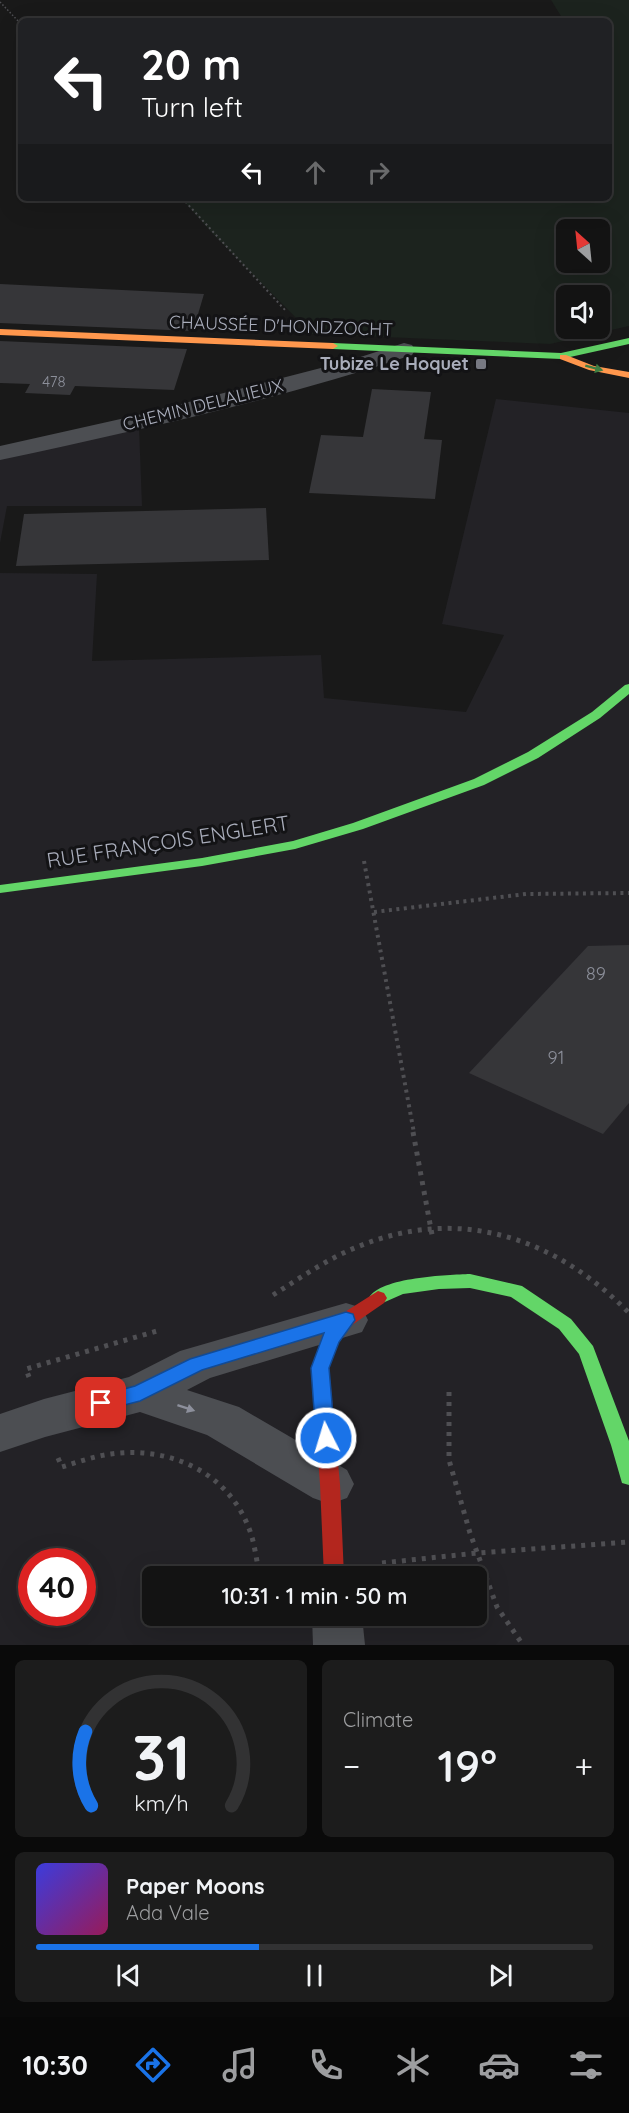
<!DOCTYPE html>
<html lang="en">
<head>
<meta charset="utf-8">
<style>
  body { margin:0; font-family:Quicksand,sans-serif; background:#1c1c1c; color:#f1f3f6; height:100vh; display:flex; flex-direction:column; font-size:22px; white-space:nowrap }
  * { box-sizing:border-box; margin:0 }
  p { font-size:20px; color:#9d9ea0 }
  .icon { flex:none; width:33px; height:33px; fill:none; stroke:currentColor; stroke-width:2; stroke-linecap:round; stroke-linejoin:round }
  .map { position:relative; height:1645px; overflow:hidden }
  .panel { display:flex; flex-direction:column; gap:15px; padding:15px; background:#0a0a0a; flex:1 }
  .panel>* { flex:none }
  .banner { position:absolute; left:18px; top:18px; width:594px; height:183px; border-radius:9px; box-shadow:0 6px 24px #0002,0 0 0 2px #323233; background:#202124; color:#fff; overflow:hidden }
  .needle { width:39px; rotate:333deg }
  .controls { position:absolute; left:556px; top:219px; display:grid; gap:12px }
  .controls a { display:grid; place-items:center; width:54px; height:54px; border-radius:9px; background:#131313; box-shadow:0 6px 24px #0002,0 0 0 2px #323233; font-size:30px }
  .speed { position:absolute; left:18px; top:1548px; display:flex; gap:12px; font-size:30px; font-weight:700; text-align:center }
  .speed>* { display:grid; place-content:center; width:78px; height:78px; border-radius:50%; background:#131313; box-shadow:0 6px 24px #0002,0 0 0 2px #323233; line-height:1 }
  .speed .limit { border:9px solid #d22; background:#fff; color:#111 }
  .pin { position:absolute; display:grid; place-items:center; width:51px; height:51px; color:#fff; margin:-26px; border-radius:12px; box-shadow:0 3px 9px #0006 }
  .me { position:absolute; width:66px; margin:-33px; rotate:355deg; stroke-linejoin:round; filter:drop-shadow(0 0 4px #0008) }
  .turn { display:flex; align-items:center; gap:21px; height:126px; padding:0 24px; font-size:27px }
  .turn .icon { width:78px; height:78px; stroke-width:2.5 }
  .turn b { display:block; font-size:42px; line-height:51px }
  .lanes { display:flex; align-items:center; height:57px; padding:0 24px; background:#0003; justify-content:center; gap:30px; direction:ltr }
  .lanes .off { opacity:.35 }
  .big { font-size:45px; font-weight:600; line-height:1.1 }
  .panel .card { flex:1; display:flex; flex-direction:column; justify-content:center; gap:9px; min-width:0; padding:0 21px; border-radius:9px; background:#1c1c1c }
  .panel .dial { align-items:center; gap:0 }
  .dial svg { height:156px; overflow:visible; fill:none; stroke:#323233; stroke-width:7; stroke-linecap:round; text-anchor:middle }
  .dial text { fill:#f1f3f6; stroke:none }
  .song { display:flex; align-items:center; gap:18px }
  .cover { width:72px; height:72px; border-radius:9px; background:linear-gradient(135deg,hsl(240 70% 55%),hsl(330 70% 35%)) }
  .played { height:6px; border-radius:3px; background:linear-gradient(90deg,#1a73e8 40%,#323233 40%) }
  .keys { display:flex; justify-content:space-around; direction:ltr }
  .heat { display:flex; justify-content:space-between; align-items:center; font-size:33px; direction:ltr }
  .panel .tiles { flex:1; display:grid; gap:15px; grid-template-columns:1fr 1fr }
  .card:last-child { grid-column:span 2 }
  .trip { position:absolute; left:142px; top:1566px; width:345px; height:60px; border-radius:9px; background:#131313; box-shadow:0 6px 24px #0002,0 0 0 2px #323233; font-weight:600; line-height:60px; text-align:center }
  .tab-bar { display:flex; height:96px; justify-content:space-around; align-items:center; background:#080808; color:#9d9ea0 }
  .tab-bar .icon { width:42px; height:42px }
  .tab-bar .active { color:#1a73e8 }
  .tab-bar b { font-size:27px; color:#f1f3f6 }
  .map>svg:first-child { display:block }
  .built { fill:#232226; fill-rule:evenodd }
  .green { fill:#1c231e; fill-rule:evenodd }
  .building { fill:#363639 }
  .lines { fill:none; stroke-linecap:round; stroke-linejoin:round }
  .path-far3 { stroke:#4f4f53; stroke-width:1.5; stroke-dasharray:1.5 2; stroke-linecap:butt }
  .path-far2 { stroke:#4f4f53; stroke-width:2; stroke-dasharray:2 3; stroke-linecap:butt }
  .path-far1 { stroke:#4f4f53; stroke-width:4; stroke-dasharray:3 4.5; stroke-linecap:butt }
  .path { stroke:#4f4f53; stroke-width:5; stroke-dasharray:4 6; stroke-linecap:butt }
  .street { fill:#4c4e52; fill-rule:evenodd }
  .fast { fill:#63d668; fill-rule:evenodd }
  .slow { fill:#ff974d; fill-rule:evenodd }
  .jam { fill:#b3261e; fill-rule:evenodd }
  .oneway { fill:#3f7e43 }
  .oneway2 { fill:#8d909c }
  .route { fill:#1a73e8; stroke:#114b97; stroke-width:1.5 }
  .poi-dot { fill:#777982; stroke:#131315; stroke-width:2 }
  .labels { text-anchor:middle; stroke-width:6; stroke-linejoin:round; paint-order:stroke }
  .far-number-label { font-size:15px; fill:#8c8f9a }
  .far-street-label { font-size:18px; fill:#a9adbb; stroke:#131315 }
  .far-poi-label { font-size:18px; font-weight:bold; fill:#a9adbb; stroke:#131315; text-anchor:end }
  .number-label { font-size:18px; fill:#8c8f9a }
  .street-label { font-size:21px; fill:#a9adbb; stroke:#131315 }
</style>
</head>
<body>
<div class="map">
<svg width="629" height="1645" viewBox="0 0 629 1645">
  <rect width="100%" height="100%" fill="#191919"/>
  <g class="built">
    <path d="M496,399L629,413V1645H0V573L97,574L92,661L321,655L324,698L466,712L504,635L442,624ZM32,1562H82V1612H32ZM153,1576H477V1616H153Z"/>
    <polygon points="139,427 142,506 7,506 0,543 0,459"/>
  </g>
  <path class="green" d="M551,0H629V326L550,344L312,334L212,233L181,198H609V21H564ZM567,230H600V262H567ZM567,296H600V328H567Z"/>
  <g class="building">
    <polygon points="0,284 204,294 193,331 0,323"/>
    <polygon points="0,341 187,349 174,390 75,386 70,395 25,393 30,384 0,383"/>
    <polygon points="372,389 431,392 424,439 442,440 435,499 309,493 321,435 363,437"/>
    <polygon points="266,508 269,560 16,566 24,514"/>
    <polygon points="629,945 629,1103 603,1134 469,1073 588,946"/>
  </g>
  <g class="lines">
    <polyline class="path-far3" points="0,2 21,24"/>
    <polyline class="path-far2" points="182,198 285,310"/>
    <g class="path-far1">
      <polyline points="364,861 414,1133"/>
      <polyline points="374,912 526,894 629,893"/>
    </g>
    <g class="path">
      <polyline points="413,1132 433,1240"/>
      <path d="M273,1295C300,1278 327,1259 357,1247C458,1205 555,1237 629,1313"/>
      <polyline points="29,1377 26,1369 157,1331"/>
      <polyline points="449,1392 449,1460 470,1533 497,1607 523,1645"/>
      <path d="M58,1458L62,1467C78,1462 95,1456 111,1454C168,1446 226,1471 248,1526C255,1542 256,1560 260,1576"/>
      <polyline points="382,1563 477,1553 629,1542"/>
      <polyline points="274,1576 285,1575"/>
    </g>
    <g class="street">
      <path d="M404,343L412,345L415,350L412,355C278,400 138,430 0,460V446L134,416L348,361Z"/>
      <polygon points="346,1303 362,1308 368,1320 362,1332 210,1378 187,1390 239,1407 347,1470 354,1484 347,1498 330,1504 313,1498 207,1435 140,1412 45,1437 0,1452 0,1414 44,1399 129,1377 180,1351"/>
      <polygon points="312,1616 362,1616 365,1645 313,1645"/>
    </g>
    <g class="fast">
      <polygon points="629,338 629,344 561,359 333,349 328,346 333,343 561,353"/>
      <polygon points="629,684 629,694 600,718 538,758 484,785 363,829 295,849 202,866 0,893 0,885 202,858 293,841 353,823 474,779 528,752 592,712 625,685"/>
      <path d="M470,1274L522,1286L571,1319L593,1346L629,1441V1485L622,1483L611,1445L579,1354L559,1329L511,1297L470,1288L439,1289L403,1294L378,1305L372,1303L369,1298C380,1277 448,1275 470,1274Z"/>
    </g>
    <g class="slow">
      <polygon points="0,329 333,343 338,346 333,349 0,335"/>
      <polygon points="560,355 566,355 594,366 629,372 629,378 589,370 560,359"/>
    </g>
    <polygon class="jam" points="378,1291 384,1293 387,1298 384,1303 352,1325 339,1341 329,1368 340,1484 344,1576 324,1576 320,1484 311,1368 325,1333 340,1315"/>
  </g>
  <defs><path id="oneway-solid" d="M-6-.8H1V-3.2L6.5 0L1 3.2V.8H-6Z" transform="scale(1.5)"/></defs>
  <use class="oneway" href="#oneway-solid" transform="translate(594 368) rotate(15)"/>
  <use class="oneway2" href="#oneway-solid" transform="translate(186 1408) rotate(18)"/>
  <polygon class="route" points="346,1312 353,1314 355,1320 339,1342 329,1368 335,1438 333,1444 326,1446 319,1444 316,1438 311,1368 324,1333 202,1370 140,1401 101,1411 95,1408 92,1403 95,1397 135,1386 190,1359"/>
  <rect class="poi-dot" x="475" y="358" width="12" height="12" rx="3"/>
  <g class="labels">
    <g class="far-number-label">
      <text x="54" y="387">478</text>
    </g>
    <g class="far-street-label">
      <text transform="translate(281 326) rotate(2)" y="6">CHAUSSÉE D'HONDZOCHT</text>
      <text transform="translate(203 405) rotate(-14)" y="6">CHEMIN DELALIEUX</text>
    </g>
    <g class="far-poi-label">
      <text x="469" y="370">Tubize Le Hoquet</text>
    </g>
    <g class="number-label">
      <text x="596" y="980">89</text>
      <text x="556" y="1064">91</text>
    </g>
    <g class="street-label">
      <text transform="translate(168 842) rotate(-9)" y="7">RUE FRANÇOIS ENGLERT</text>
    </g>
  </g>
</svg>
<div class="controls">
<a><svg class="needle" viewBox="-14 -14 28 28"><path d="M0-13l5 13h-10z" fill="#e53935"/><path d="M0 13l5-13h-10z" fill="#9d9ea0"/></svg></a>
<a><svg class="icon" aria-label="sound" viewBox="0 0 24 24"><path d="M4 9h4l5-4v14l-5-4H4zM17 9q2 3 0 6"/></svg></a>
</div>
<div class="speed"><div class="limit">40</div></div>
<div class="pin" style="left:101px;top:1403px;background:#d93025"><svg class="icon" aria-label="arrive" viewBox="0 0 24 24"><path d="M6 21V4h12l-3 4 3 4H6"/></svg></div>
<svg class="me" style="left:326px;top:1438px" viewBox="-20 -20 40 40"><circle r="17" fill="#1a73e8" stroke="#fff" stroke-width="3"/><path d="M0-11L8 9 0 5-8 9z" fill="#fff"/></svg>
<div class="trip">10:31 · 1 min · 50 m</div>
<div class="banner">
<div class="turn"><svg class="icon" aria-label="left" viewBox="0 0 24 24"><path d="M17 20v-9H6M10 6l-5 5 5 5"/></svg><div><b>20 m</b>Turn left</div></div>
<div class="lanes"><svg class="icon" aria-label="left" viewBox="0 0 24 24"><path d="M17 20v-9H6M10 6l-5 5 5 5"/></svg><svg class="icon off" aria-label="ahead" viewBox="0 0 24 24"><path d="M12 20V5M6 11l6-6 6 6"/></svg><svg class="icon off" aria-label="right" viewBox="0 0 24 24"><path d="M7 20v-9h11M14 6l5 5-5 5"/></svg></div>
</div>
</div>
<section class="panel">
<div class="tiles">
<div class="card dial"><svg viewBox="0 0 100 80">
<path d="M14 69A42 42 0 1 1 86 69"/>
<path d="M14 69A42 42 0 0 1 11 31" stroke="#1a73e8"/>
<text x="50" y="56" font-size="32" font-weight="700">31</text>
<text x="50" y="72" font-size="11">km/h</text>
</svg></div>
<div class="card"><p>Climate</p>
<div class="heat"><a>−</a><b class="big">19°</b><a>+</a></div>
</div>
<div class="card">
<div class="song"><i class="cover"></i><div><b>Paper Moons</b><p>Ada Vale</p></div></div>
<div class="played"></div>
<div class="keys"><svg class="icon" aria-label="previous" viewBox="0 0 24 24"><path d="M18 5L8 12l10 7zM5 5v14"/></svg><svg class="icon" aria-label="pause" viewBox="0 0 24 24"><path d="M8 5v14M16 5v14"/></svg><svg class="icon" aria-label="next" viewBox="0 0 24 24"><path d="M6 5l10 7-10 7zM19 5v14"/></svg></div>
</div>
</div>
</section>
<nav class="tab-bar">
<b>10:30</b>
<svg class="icon active" aria-label="directions" viewBox="0 0 24 24"><path d="M12 3l9 9-9 9-9-9zM9 14v-3h6M13 9l2 2-2 2"/></svg>
<svg class="icon" aria-label="music" viewBox="0 0 24 24"><path d="M9 18V5l10-2v13"/><circle cx="6" cy="18" r="3"/><circle cx="16" cy="16" r="3"/></svg>
<svg class="icon" aria-label="phone" viewBox="0 0 24 24"><path d="M5 4h4l2 5-3 2q2 4 5 5l2-3 5 2v4C11 20 4 13 5 4z"/></svg>
<svg class="icon" aria-label="climate" viewBox="0 0 24 24"><path d="M12 3v18M4 7l16 10M4 17L20 7"/></svg>
<svg class="icon" aria-label="car" viewBox="0 0 24 24"><path d="M5 17H2v-5l4-1 3-4h7l3 4 3 1v5h-3M9 17h6M6 11h13"/><circle cx="7" cy="17" r="2"/><circle cx="17" cy="17" r="2"/></svg>
<svg class="icon" aria-label="filters" viewBox="0 0 24 24"><path d="M4 7h16M4 17h16"/><circle cx="9" cy="7" r="2"/><circle cx="15" cy="17" r="2"/></svg>
</nav>
</body>
</html>
